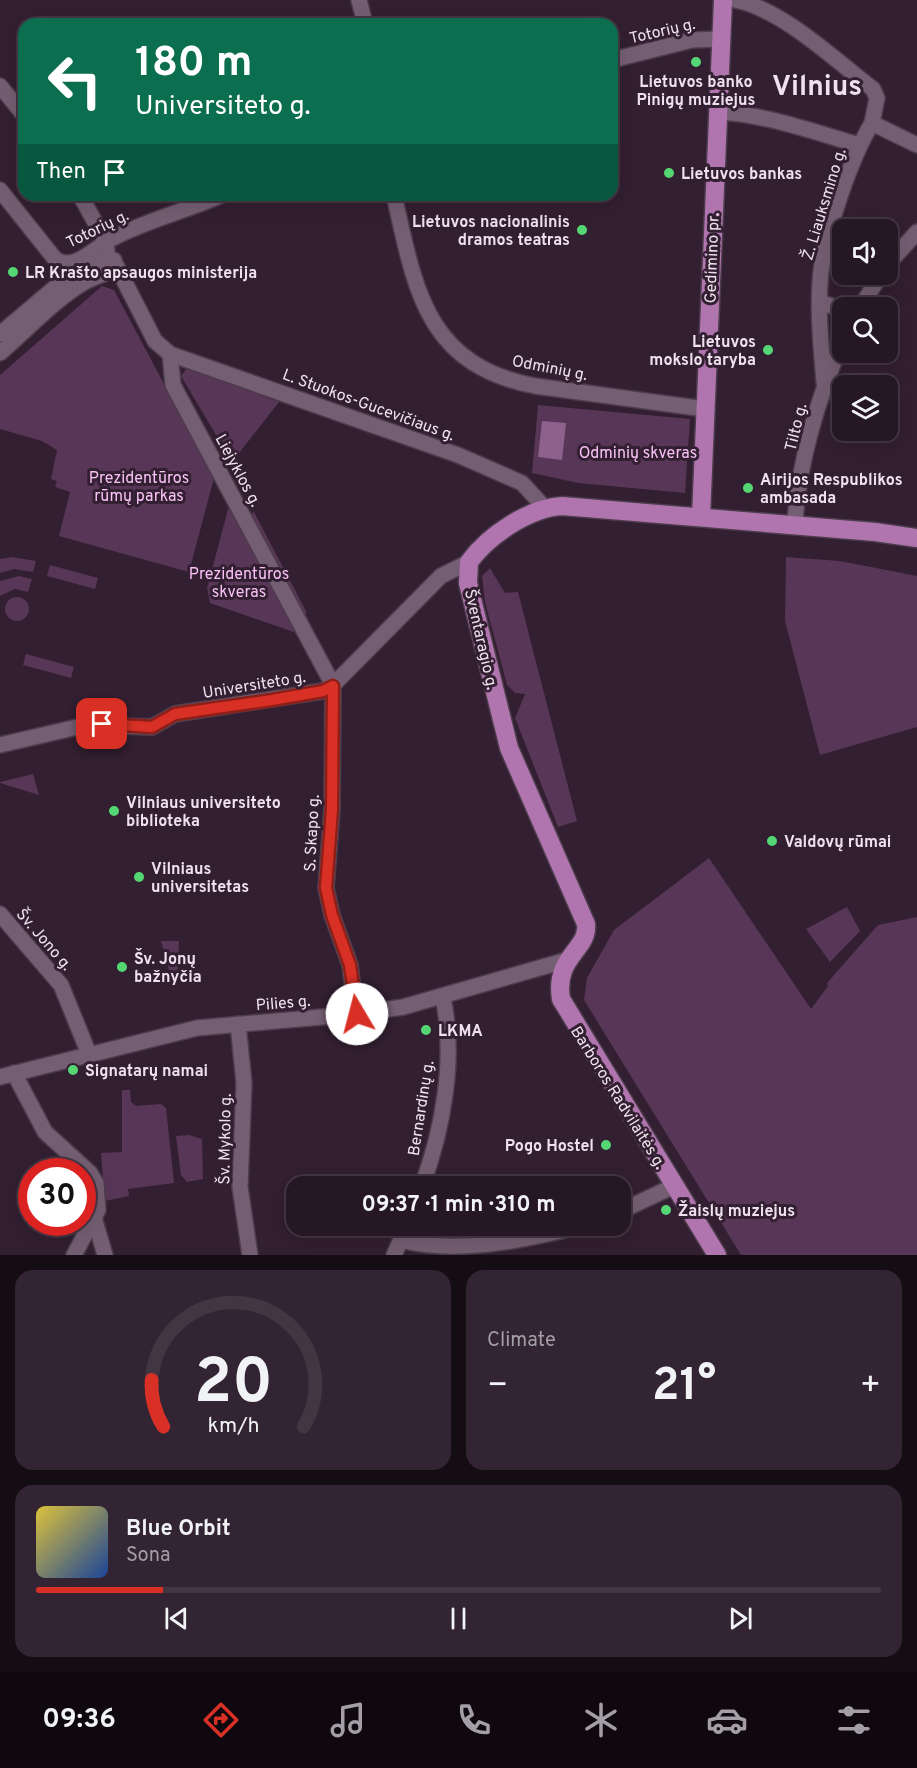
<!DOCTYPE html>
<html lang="en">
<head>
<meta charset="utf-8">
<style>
  body { margin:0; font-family:Overpass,sans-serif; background:#322432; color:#f1f3f6; height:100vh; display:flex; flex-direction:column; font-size:22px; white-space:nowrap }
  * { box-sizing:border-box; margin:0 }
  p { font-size:20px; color:#a49fa7 }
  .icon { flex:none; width:33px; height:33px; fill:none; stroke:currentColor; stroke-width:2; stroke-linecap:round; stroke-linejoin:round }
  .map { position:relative; height:1255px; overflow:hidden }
  .side { display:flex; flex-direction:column; gap:15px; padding:15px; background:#150d14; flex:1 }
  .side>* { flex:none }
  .banner { position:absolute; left:18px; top:18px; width:600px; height:183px; border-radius:18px; box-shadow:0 6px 24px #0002,0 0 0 2px #423642; background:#0b6e4f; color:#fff; overflow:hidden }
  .fabs { position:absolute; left:832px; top:219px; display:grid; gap:12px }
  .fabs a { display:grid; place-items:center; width:66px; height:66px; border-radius:12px; background:#261725; box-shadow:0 6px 24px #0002,0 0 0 2px #423642; font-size:30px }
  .speed { position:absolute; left:18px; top:1158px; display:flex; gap:12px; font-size:30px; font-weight:700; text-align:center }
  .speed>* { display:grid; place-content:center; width:78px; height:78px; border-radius:50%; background:#261725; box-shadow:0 6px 24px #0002,0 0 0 2px #423642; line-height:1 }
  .speed .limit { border:9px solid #d22; background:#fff; color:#111 }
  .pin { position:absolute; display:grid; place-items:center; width:51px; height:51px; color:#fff; margin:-26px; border-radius:12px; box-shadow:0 3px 9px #0006 }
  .me { position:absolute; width:66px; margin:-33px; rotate:352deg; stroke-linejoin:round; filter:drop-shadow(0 0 4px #0008) }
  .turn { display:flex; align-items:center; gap:21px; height:126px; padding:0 18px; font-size:27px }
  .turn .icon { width:78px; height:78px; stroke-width:2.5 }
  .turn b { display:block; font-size:42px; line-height:51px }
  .then { display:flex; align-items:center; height:57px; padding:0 18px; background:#0003; gap:12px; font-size:22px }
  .big { font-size:45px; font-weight:700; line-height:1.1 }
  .side .widget { flex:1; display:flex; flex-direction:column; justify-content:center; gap:9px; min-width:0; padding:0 21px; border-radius:18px; background:#322432 }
  .side .dial { align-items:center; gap:0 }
  .dial svg { height:156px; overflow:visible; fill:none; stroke:#423642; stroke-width:7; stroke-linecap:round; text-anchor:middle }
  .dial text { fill:#f1f3f6; stroke:none }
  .song { display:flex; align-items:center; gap:18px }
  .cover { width:72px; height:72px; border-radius:9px; background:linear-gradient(135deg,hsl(50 70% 55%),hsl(220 70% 35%)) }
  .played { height:6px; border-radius:3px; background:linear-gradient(90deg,#d93025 15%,#423642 15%) }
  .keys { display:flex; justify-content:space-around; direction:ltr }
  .heat { display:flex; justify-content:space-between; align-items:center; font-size:33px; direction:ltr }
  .side .tiles { flex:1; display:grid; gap:15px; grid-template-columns:1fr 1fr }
  .widget:last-child { grid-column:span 2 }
  .trip { position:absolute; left:286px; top:1176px; width:345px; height:60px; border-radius:18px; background:#261725; box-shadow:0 6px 24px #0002,0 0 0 2px #423642; font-weight:700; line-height:60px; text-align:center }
  .tab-bar { display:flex; height:96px; justify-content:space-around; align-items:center; background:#0f090f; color:#a49fa7 }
  .tab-bar .icon { width:42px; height:42px }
  .tab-bar .current { color:#d93025 }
  .tab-bar b { font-size:27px; color:#f1f3f6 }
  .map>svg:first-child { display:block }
  .green { fill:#583657 }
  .water { fill:#8e618c }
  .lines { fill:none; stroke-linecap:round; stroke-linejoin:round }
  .minor-casing { stroke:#4c3c4c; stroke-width:18 }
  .major-casing { stroke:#4c3c4c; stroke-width:21 }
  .minor { stroke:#745e73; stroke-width:15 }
  .major { stroke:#b075ae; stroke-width:18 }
  .route-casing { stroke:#8d1f18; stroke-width:15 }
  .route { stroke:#d93025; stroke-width:10 }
  .poi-dot { fill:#54d672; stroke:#321f31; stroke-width:2 }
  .labels { text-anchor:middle; stroke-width:6; stroke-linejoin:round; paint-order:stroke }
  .street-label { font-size:16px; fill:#efe2ee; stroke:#321f31 }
  .poi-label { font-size:16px; font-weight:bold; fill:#efe2ee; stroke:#321f31; text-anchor:start }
  .park-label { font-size:16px; fill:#f9c2f6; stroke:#321f31 }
  .town-label { font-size:28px; font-weight:bold; fill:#efe2ee; stroke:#321f31 }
</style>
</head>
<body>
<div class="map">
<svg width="917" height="1255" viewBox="0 0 917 1255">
  <rect width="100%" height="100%" fill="#321f31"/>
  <g class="green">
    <polygon points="102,286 114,290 214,478 189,572 59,536 70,492 55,487 57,481 51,479 57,450 42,441 0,429 0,375"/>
    <polygon points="187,368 279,402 232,462 181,376"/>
    <polygon points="538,405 690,419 685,493 578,483 532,473"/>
    <polygon points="230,502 297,630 294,632 210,603 207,588"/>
    <polygon points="254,512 307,613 302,616 248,515"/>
    <polygon points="12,557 36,561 33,572 14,569 0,573 0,559"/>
    <polygon points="786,557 840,561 917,576 917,727 820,755 785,621"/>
    <polygon points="50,565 98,578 95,589 47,576"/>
    <polygon points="490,568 505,593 518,592 577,821 558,827 515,718 525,694 515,693 507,685 485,602 482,576"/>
    <polygon points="19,576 32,579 28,592 15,589 0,596 0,581"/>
    <circle cx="17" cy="609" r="12"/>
    <polygon points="26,654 74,667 71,678 23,665"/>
    <polygon points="33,774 39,795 0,783 0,782"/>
    <polygon points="709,858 811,1009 828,986 827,983 878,925 917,917 917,1255 741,1255 584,1000 587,978 614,930"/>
    <polygon points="847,907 860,931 830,962 806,929"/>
    <polygon points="161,941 179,941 177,985 173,985"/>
    <polygon points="122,1090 130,1090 131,1102 136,1106 161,1104 166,1108 174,1183 128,1189 129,1196 105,1201 101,1153 122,1152"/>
    <polygon points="189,1135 202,1139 203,1179 187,1182 181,1175 176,1136"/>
  </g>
  <polygon class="water" points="542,421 566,423 562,460 538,457"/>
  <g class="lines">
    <g class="minor-casing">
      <g id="minor">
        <polyline points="359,0 365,24"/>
        <path d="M735,0C782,9 835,60 873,89L877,98L872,123"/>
        <polyline points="612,60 692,40 721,39"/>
        <polyline points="0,86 24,115"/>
        <path d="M718,112C765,114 814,132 859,145"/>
        <path d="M0,190L55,259C75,273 96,246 113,238C147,220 186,211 222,195"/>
        <polyline points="80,195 106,242 107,252"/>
        <path d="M394,195C415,288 425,365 535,386L705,409"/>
        <polyline points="888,264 917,232"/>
        <polyline points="116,265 155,341 170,354 458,455 522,483 545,508"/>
        <polyline points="820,302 843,310"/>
        <polyline points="860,308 881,274"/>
        <polyline points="0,334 65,279 80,274 104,259"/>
        <path d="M0,353C27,330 53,301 83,283C93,277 103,275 113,270L114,260L106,258L101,265L105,271L109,272"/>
        <polyline points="170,354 173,385 333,685 332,809 326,888 332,915 350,965 356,1014"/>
        <path d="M824,382C821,346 817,307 821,271C827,228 850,160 872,123L917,145"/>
        <path d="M795,526C797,467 819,394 843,341"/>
        <polyline points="0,745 86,725 152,727 175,714 323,691 333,685 441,576 469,562"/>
        <polyline points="0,914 61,985 89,1054"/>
        <polyline points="238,1024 244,1083 240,1187 250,1255"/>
        <polyline points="14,1073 45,1132 90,1173 96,1183 98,1210 74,1255"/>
        <polyline points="0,1077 197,1028 356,1014 403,1007 567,960"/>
        <path d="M422,1186C443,1129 456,1058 443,998"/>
        <polyline points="621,1211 674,1186"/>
        <polyline points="95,1221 105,1255"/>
        <path d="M401,1240C457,1255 526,1240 581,1226"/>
        <polyline points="394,1255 407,1226"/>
      </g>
    </g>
    <g class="major-casing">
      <g id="major">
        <polyline points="701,517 723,0"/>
        <path d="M717,1255L561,999C554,956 589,950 586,924L509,748L468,583L469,562C489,535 529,508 562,506L875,532L917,538"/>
      </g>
    </g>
    <use href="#minor" class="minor"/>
    <use href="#major" class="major"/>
  </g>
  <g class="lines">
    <g class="route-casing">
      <polyline id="route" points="102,724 152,727 175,714 272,700 323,691 333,686 332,809 326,888 332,915 350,965 357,1014"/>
    </g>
    <use href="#route" class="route"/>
  </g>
  <g class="poi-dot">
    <circle cx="696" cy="62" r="6"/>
    <circle cx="669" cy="173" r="6"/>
    <circle cx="582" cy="230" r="6"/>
    <circle cx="13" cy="272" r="6"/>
    <circle cx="768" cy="350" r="6"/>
    <circle cx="748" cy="488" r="6"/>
    <circle cx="114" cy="811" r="6"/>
    <circle cx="772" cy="841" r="6"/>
    <circle cx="139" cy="877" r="6"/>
    <circle cx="122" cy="967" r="6"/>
    <circle cx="426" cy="1030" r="6"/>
    <circle cx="73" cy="1070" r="6"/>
    <circle cx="606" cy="1145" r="6"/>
    <circle cx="666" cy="1210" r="6"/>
  </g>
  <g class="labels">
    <g class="street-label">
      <text transform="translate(662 30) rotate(-13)" y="6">Totorių g.</text>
      <text transform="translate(823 204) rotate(-73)" y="6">Ž. Liauksmino g.</text>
      <text transform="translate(97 228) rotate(-26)" y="6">Totorių g.</text>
      <text transform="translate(711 258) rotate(-88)" y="6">Gedimino pr.</text>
      <text transform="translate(550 367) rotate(11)" y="6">Odminių g.</text>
      <text transform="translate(369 404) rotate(20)" y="6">L. Stuokos-Gucevičiaus g.</text>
      <text transform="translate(795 427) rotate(-76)" y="6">Tilto g.</text>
      <text transform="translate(239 470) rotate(62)" y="6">Liejyklos g.</text>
      <text transform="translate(482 639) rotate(77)" y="6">Šventaragio g.</text>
      <text transform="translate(254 684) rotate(-9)" y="6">Universiteto g.</text>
      <text transform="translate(311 833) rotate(-87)" y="6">S. Skapo g.</text>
      <text transform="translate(45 939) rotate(49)" y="6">Šv. Jono g.</text>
      <text transform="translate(283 1002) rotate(-5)" y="6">Pilies g.</text>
      <text transform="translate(619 1097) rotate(58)" y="6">Barboros Radvilaitės g.</text>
      <text transform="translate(420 1108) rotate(-81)" y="6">Bernardinų g.</text>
      <text transform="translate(224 1139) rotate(-89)" y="6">Šv. Mykolo g.</text>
    </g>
    <g class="poi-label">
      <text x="696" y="87" text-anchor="middle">Lietuvos banko<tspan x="696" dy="18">Pinigų muziejus</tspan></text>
      <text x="681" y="179">Lietuvos bankas</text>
      <text x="570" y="227" text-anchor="end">Lietuvos nacionalinis<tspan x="570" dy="18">dramos teatras</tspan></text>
      <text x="25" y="278">LR Krašto apsaugos ministerija</text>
      <text x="756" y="347" text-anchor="end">Lietuvos<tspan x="756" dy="18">mokslo taryba</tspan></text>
      <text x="760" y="485">Airijos Respublikos<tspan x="760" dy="18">ambasada</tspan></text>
      <text x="126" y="808">Vilniaus universiteto<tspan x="126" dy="18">biblioteka</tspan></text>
      <text x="784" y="847">Valdovų rūmai</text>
      <text x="151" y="874">Vilniaus<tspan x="151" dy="18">universitetas</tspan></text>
      <text x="134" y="964">Šv. Jonų<tspan x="134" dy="18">bažnyčia</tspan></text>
      <text x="438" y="1036">LKMA</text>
      <text x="85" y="1076">Signatarų namai</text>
      <text x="594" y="1151" text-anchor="end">Pogo Hostel</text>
      <text x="678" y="1216">Žaislų muziejus</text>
    </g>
    <g class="park-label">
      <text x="638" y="458">Odminių skveras</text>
      <text x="139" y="483">Prezidentūros<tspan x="139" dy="18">rūmų parkas</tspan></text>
      <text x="239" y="579">Prezidentūros<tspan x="239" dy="18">skveras</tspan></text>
    </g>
    <g class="town-label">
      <text x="817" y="95">Vilnius</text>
    </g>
  </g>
</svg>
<div class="fabs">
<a><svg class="icon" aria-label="sound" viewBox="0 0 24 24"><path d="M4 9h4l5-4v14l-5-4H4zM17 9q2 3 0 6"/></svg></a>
<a><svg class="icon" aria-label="search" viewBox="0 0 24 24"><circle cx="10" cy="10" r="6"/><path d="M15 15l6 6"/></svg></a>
<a><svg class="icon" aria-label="layers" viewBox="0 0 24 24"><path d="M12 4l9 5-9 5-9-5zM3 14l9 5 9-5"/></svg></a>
</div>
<div class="speed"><div class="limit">30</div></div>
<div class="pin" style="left:102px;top:724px;background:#d93025"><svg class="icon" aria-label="arrive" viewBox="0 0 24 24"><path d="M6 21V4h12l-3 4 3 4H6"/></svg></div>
<svg class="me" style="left:357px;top:1014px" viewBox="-20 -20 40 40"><circle r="19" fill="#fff"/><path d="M0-13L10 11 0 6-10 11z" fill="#d93025"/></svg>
<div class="trip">09:37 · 1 min · 310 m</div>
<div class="banner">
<div class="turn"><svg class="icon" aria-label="left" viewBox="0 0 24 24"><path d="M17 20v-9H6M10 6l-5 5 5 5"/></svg><div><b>180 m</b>Universiteto g.</div></div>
<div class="then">Then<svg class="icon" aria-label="arrive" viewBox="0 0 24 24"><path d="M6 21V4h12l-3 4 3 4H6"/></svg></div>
</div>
</div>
<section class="side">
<div class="tiles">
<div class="widget dial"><svg viewBox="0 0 100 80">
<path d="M14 69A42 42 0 1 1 86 69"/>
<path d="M14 69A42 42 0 0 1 8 45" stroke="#d93025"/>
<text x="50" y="56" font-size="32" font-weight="700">20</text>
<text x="50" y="72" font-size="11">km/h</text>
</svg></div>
<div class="widget"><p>Climate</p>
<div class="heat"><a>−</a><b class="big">21°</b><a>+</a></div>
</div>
<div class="widget">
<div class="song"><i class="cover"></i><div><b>Blue Orbit</b><p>Sona</p></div></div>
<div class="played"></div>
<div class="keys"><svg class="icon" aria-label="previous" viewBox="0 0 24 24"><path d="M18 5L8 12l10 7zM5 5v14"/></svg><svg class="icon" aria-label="pause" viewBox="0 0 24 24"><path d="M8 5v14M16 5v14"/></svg><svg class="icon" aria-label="next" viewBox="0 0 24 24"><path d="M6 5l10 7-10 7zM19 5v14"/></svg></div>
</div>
</div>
</section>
<nav class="tab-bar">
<b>09:36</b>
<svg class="icon current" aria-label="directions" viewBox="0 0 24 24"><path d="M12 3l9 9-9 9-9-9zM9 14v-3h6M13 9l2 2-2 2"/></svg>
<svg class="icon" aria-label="music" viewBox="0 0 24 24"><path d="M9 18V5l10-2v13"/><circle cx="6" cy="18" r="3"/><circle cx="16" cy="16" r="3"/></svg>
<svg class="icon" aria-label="phone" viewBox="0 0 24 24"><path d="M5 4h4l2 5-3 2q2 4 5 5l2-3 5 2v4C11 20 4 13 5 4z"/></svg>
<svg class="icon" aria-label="climate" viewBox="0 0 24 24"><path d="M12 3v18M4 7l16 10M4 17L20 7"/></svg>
<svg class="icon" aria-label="car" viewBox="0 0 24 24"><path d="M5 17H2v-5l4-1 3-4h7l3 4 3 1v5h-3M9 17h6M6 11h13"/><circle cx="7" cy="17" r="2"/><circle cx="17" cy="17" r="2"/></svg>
<svg class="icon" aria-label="filters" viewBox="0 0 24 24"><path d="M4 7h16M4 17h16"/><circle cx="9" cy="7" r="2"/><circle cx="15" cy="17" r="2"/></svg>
</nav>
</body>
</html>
